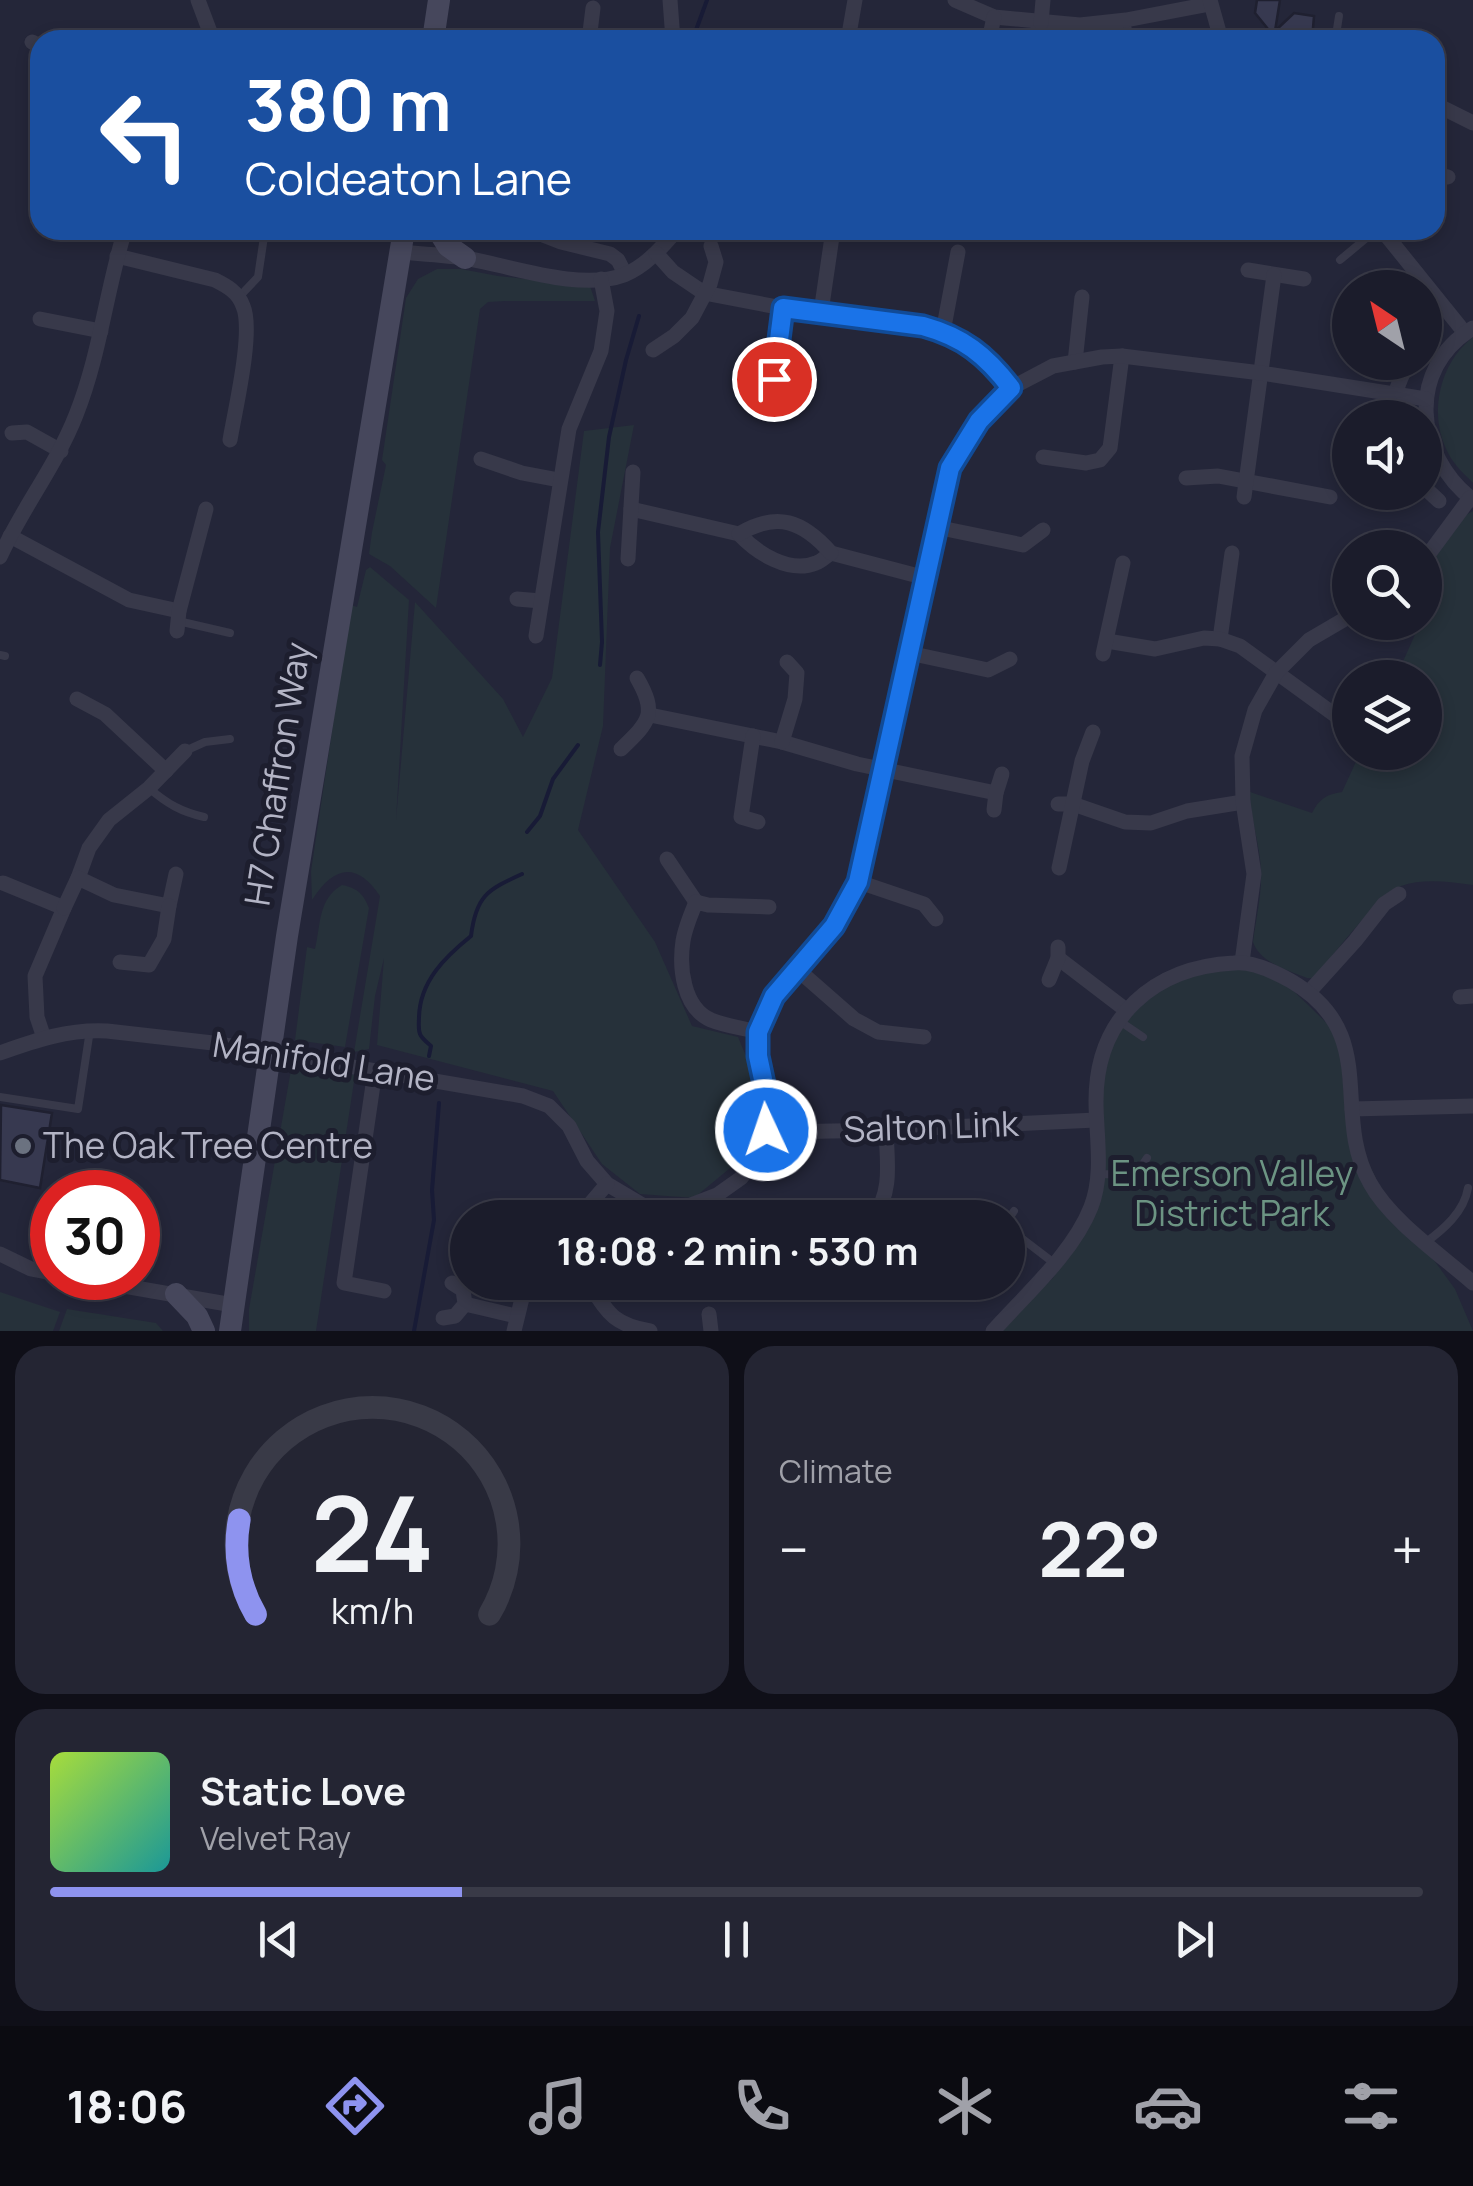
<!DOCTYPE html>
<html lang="en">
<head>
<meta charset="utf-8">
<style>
  body { margin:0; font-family:Manrope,sans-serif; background:#242533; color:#f1f3f6; height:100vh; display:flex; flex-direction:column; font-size:38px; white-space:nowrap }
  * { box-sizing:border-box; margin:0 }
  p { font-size:32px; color:#a0a1a9 }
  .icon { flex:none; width:55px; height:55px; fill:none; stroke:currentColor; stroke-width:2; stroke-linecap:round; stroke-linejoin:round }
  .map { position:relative; height:1331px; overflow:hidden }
  .panel { display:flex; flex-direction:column; gap:15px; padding:15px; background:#0f0f18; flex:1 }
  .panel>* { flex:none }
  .guide { position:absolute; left:30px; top:30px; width:1415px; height:210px; border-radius:30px; box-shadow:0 5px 15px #0003,0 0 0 2px #393a47; background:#1a4fa0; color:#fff; overflow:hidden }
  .needle { width:65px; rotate:325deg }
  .controls { position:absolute; left:1332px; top:270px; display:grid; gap:20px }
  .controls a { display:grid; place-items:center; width:110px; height:110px; border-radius:50%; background:#1b1c2b; box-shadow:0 5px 15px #0003,0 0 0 2px #393a47; font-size:50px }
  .speed { position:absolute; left:30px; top:1170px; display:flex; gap:20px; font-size:50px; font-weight:700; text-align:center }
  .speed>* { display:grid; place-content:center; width:130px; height:130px; border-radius:50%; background:#1b1c2b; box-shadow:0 5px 15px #0003,0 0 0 2px #393a47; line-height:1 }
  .speed .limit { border:15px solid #d22; background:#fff; color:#111 }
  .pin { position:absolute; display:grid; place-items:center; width:85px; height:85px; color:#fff; margin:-42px; border:5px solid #fff; border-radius:50%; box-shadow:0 2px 10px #0007 }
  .me { position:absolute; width:110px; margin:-55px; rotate:357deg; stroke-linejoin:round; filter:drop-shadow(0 0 8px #0008) }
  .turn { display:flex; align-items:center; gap:35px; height:210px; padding:0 50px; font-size:45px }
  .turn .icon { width:130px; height:130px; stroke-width:2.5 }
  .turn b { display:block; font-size:70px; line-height:85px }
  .big { font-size:75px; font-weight:700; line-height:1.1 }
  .panel .tile { flex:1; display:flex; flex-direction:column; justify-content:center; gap:15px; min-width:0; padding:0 35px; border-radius:30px; background:#242533 }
  .panel .dial { align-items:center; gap:0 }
  .dial svg { height:260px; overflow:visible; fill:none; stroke:#393a47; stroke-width:7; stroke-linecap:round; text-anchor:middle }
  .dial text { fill:#f1f3f6; stroke:none }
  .song { display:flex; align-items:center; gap:30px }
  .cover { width:120px; height:120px; border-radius:15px; background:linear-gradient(135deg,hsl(80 70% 55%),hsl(180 70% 35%)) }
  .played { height:10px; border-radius:5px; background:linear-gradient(90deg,#8e93ef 30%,#393a47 30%) }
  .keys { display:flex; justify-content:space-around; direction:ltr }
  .heat { display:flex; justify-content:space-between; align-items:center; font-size:55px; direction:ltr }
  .panel .tiles { flex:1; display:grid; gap:15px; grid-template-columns:1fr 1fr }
  .tile:last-child { grid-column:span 2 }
  .trip { position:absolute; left:450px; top:1200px; width:575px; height:100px; border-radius:50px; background:#1b1c2b; box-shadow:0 5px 15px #0003,0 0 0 2px #393a47; font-weight:700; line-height:100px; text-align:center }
  .tab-bar { display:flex; height:160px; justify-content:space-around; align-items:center; background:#0b0b11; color:#a0a1a9 }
  .tab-bar .icon { width:70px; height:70px }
  .tab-bar .active { color:#8e93ef }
  .tab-bar b { font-size:45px; color:#f1f3f6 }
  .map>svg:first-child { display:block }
  .green { fill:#26313a }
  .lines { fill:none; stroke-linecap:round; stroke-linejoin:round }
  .stream { stroke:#181b36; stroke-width:4 }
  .building { fill:#373950; stroke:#1f2030; stroke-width:2.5 }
  .lane { stroke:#38394a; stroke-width:8 }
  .street { stroke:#38394a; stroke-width:15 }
  .secondary { stroke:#46475c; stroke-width:22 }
  .route-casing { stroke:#114b97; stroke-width:25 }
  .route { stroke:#1a73e8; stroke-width:18 }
  .worship-dot { fill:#6b7280; stroke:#1d1e2e; stroke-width:4 }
  .labels { text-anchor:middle; stroke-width:10; stroke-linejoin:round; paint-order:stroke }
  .street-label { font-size:35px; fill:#b3b4c5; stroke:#1d1e2e }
  .poi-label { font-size:35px; fill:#b3b4c5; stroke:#1d1e2e; text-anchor:start }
  .park-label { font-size:35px; fill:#6c9483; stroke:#1d1e2e }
</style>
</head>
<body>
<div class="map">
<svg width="1473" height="1331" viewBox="0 0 1473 1331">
  <rect width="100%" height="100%" fill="#242639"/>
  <g class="green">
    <polygon points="437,269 461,269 498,276 590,286 595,301 505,301 488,302 480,309 436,608 390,566 369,554 372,532 386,465 382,460 406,298 418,279"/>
    <path d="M1473,337V483C1468,477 1461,472 1456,465C1426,426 1435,367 1473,337Z"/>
    <path d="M634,425L610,548L603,726L578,830L655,942L692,1026L738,1037L764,1099L741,1159L694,1198L640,1194L602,1164L553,1091L377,1045L384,958L375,996L369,1049L354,1052L380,896C356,860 333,867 312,900L311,871L351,605L357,607L366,570L370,567L409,600L396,820L415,602L503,699L523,737L552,678L584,431Z"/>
    <path d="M1473,511V885C1451,882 1423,878 1401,886C1379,894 1332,957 1314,978H1307C1288,970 1260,963 1253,942C1256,919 1262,894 1261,871C1260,844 1250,818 1250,792L1312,813C1319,799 1327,794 1342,792L1360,753L1425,752V678L1396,677L1417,630L1404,623L1425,622V568L1462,517Z"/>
    <path d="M342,885C357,888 363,893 369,908L345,1047L295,1040L307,947L315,949C321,924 318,899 342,885Z"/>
    <polygon points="1208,964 1274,972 1339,1035 1346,1116 1379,1185 1455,1289 1473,1331 995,1331 1053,1278 1094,1191 1102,1053 1149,994"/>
    <polygon points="292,1064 355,1075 316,1331 249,1331 249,1309"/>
    <polygon points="0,1292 60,1312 53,1331 0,1331"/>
    <polygon points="67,1309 156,1323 163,1331 59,1331"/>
  </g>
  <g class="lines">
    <g class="stream">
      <polyline points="696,40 696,30 707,0"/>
      <polyline points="600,665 602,642 598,532 609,437 626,360 639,316"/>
      <polyline points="527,832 540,816 553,779 578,745"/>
      <path d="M429,1056L431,1046C427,1042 422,1039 420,1034C418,1029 419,1023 419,1017C420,981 445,957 471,936C476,896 487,890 522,874"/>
      <polyline points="414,1331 434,1220 432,1190 439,1103"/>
    </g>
  </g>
  <g class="building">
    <polygon points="1257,0 1280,0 1275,31 1294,13 1314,16 1312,40 1266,40 1272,34 1255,13"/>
    <polygon points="1,1105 52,1113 40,1188 0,1180"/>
  </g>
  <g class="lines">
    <g class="lane">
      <polyline points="1126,20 1130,40"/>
      <polyline points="1336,35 1339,16"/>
      <polyline points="1340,260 1376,230"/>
      <polyline points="239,297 258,277 265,230"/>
      <polyline points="178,621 230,633"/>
      <polyline points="0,655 5,656"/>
      <polyline points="185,751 205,742 230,739"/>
      <path d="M149,788C167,804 182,812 204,817"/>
      <polyline points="1118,1020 1143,1037"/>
      <polyline points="0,1097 78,1109 90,1030"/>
      <path d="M1097,1174C1118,1174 1136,1178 1147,1158"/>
      <polyline points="980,1215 985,1218"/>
      <polyline points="1008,1220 1014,1211"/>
      <polyline points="1008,1228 1054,1263"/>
      <path d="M1425,1243C1444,1229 1464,1212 1468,1188"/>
    </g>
    <g class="street">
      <polyline points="198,0 213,40"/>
      <polyline points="670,0 673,40"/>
      <polyline points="955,0 994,17 1080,25 1126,20 1210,4"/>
      <polyline points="1210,0 1219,32 1225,40"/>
      <polyline points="1041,23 1043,0"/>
      <polyline points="589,40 593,8"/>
      <polyline points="848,40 855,0"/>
      <polyline points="989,40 994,17"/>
      <polyline points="32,42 40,46"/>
      <polyline points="1435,104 1473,123"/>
      <polyline points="1435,174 1448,177"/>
      <polyline points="1382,230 1465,333"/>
      <polyline points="538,233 561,242 610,254 618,260 625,274"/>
      <path d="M400,252C423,254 447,255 470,259C514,267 581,291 624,275C646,266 662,247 677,230"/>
      <path d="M656,253L673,272L704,293L783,308L923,327C963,337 986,355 1011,388"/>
      <path d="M117,256L215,280C227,286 238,292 243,306C254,331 235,410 230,440"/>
      <polyline points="1248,270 1304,279"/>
      <polyline points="821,312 833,230"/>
      <polyline points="40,319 101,331"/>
      <path d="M1473,328C1406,369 1415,455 1473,500"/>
      <polyline points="1425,330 1431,323"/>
      <polyline points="943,332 958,252"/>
      <polyline points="653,350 674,336 692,318 710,284 716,262 711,246"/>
      <polyline points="1075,362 1082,297"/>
      <polyline points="774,379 783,308"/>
      <polyline points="744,389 774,379 803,400"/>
      <path d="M1393,418C1391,398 1400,380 1408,362"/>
      <polyline points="12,433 27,432 61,451"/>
      <polyline points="1043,457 1086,463 1100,460 1110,448 1122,356"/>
      <polyline points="481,459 522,473 559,480"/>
      <polyline points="1186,478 1218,476 1330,497"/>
      <polyline points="1425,488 1439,501"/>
      <polyline points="1244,497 1274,275"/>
      <path d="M631,509L739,534C757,553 789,574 816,563C822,561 826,556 831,553L926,578"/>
      <polyline points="936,527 1023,545 1043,530"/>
      <path d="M739,534C777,511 803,521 831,553"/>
      <polyline points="10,536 129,600 179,611"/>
      <path d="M0,557C22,508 56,466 76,415C100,355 106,291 125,230"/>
      <polyline points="628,559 633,472"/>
      <polyline points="1425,559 1470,498"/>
      <polyline points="517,599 541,601"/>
      <polyline points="177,631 179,611 206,509"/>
      <polyline points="536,636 569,429 601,351 607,311 601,279"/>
      <polyline points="1220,639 1232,553"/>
      <polyline points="1107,641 1155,649 1204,638 1220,639 1240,646 1350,726"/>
      <polyline points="909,653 988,670 1010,659"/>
      <polyline points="1103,654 1123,563"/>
      <polyline points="77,699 105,714 166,771"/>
      <polyline points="650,715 782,742 857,764 996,793"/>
      <polyline points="753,736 741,817 758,822"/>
      <polyline points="782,742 795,699 797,673 787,662"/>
      <path d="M621,749C649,722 658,714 637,678"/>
      <polyline points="1058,804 1073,804 1125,822 1151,823 1187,811 1243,802"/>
      <polyline points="994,810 996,793 1002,774"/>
      <polyline points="667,859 696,902"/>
      <polyline points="1059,868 1082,761 1093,732"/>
      <polyline points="78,878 89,848 109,820 149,788 185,751"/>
      <polyline points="859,882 924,904 936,919"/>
      <polyline points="3,883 64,908 35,976 37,1017 44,1038"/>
      <polyline points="64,908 78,878 114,895 169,906 176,874"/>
      <polyline points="1058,958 1126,1010"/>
      <polyline points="120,962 149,965 164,939 169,906"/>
      <polyline points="1242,962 1254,874 1243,802 1242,756 1255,710 1276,673 1309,640 1350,616"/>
      <polyline points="797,969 854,1019 878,1032 924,1037"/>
      <polyline points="1049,980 1058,958 1058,947"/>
      <polyline points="1309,992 1355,941 1384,904 1399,894"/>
      <polyline points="1460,997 1473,996"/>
      <path d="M758,1032C743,1028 726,1026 711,1020C683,1008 679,967 683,941C685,928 691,914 696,902L708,905L769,907"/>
      <path d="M0,1053C36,1040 69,1029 107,1031L213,1043L523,1096L549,1106L569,1126L587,1161L607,1184L644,1206L683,1208L717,1195L741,1178L756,1158L766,1130L769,1107L757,1056L758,1032L774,996L834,926L859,882L950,469L979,421L1011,388L1053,366L1102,357L1122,356L1261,373L1426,399"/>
      <polyline points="375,1071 344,1283 384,1291"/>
      <polyline points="1352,1109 1473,1106"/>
      <polyline points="766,1130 780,1132 886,1130 1096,1120"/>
      <polyline points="578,1218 607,1184"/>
      <path d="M873,1218C893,1191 887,1162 886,1130"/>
      <polyline points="0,1254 31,1269 52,1273"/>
      <polyline points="78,1278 233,1305"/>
      <path d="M588,1282C608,1313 612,1324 650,1331"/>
      <polyline points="465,1304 516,1316"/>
      <polyline points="709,1314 711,1331"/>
      <polyline points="443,1318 455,1316 465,1304 463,1290 452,1283"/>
      <polyline points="514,1331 526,1282"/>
      <path d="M993,1331C1026,1294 1073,1253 1091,1207C1104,1174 1096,1135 1096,1101C1096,1017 1154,967 1234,963C1253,961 1275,972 1291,981C1382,1034 1330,1112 1370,1183C1390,1220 1441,1255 1473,1283"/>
    </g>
    <g class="secondary">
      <polyline points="433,40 439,0"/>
      <polyline points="438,230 448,246 465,258"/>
      <polyline points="176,1294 197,1316 204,1331"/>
      <polyline points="230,1331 287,936 404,230"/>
    </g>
  </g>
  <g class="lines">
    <g class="route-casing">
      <path id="route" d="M766,1130L769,1107L758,1056V1032L774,996L834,926L858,882L950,468L979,421L1011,388C986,355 963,337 923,326L783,308L774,379"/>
    </g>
    <use href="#route" class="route"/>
  </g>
  <circle class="worship-dot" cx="23" cy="1146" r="10"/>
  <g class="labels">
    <g class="street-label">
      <text transform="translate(278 774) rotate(-81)" y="12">H7 Chaffron Way</text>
      <text transform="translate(324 1062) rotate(9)" y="12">Manifold Lane</text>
      <text transform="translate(931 1127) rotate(-2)" y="12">Salton Link</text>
    </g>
    <g class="poi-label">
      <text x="43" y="1158">The Oak Tree Centre</text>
    </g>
    <g class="park-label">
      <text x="1232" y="1186">Emerson Valley<tspan x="1232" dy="40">District Park</tspan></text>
    </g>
  </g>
</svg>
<div class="controls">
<a><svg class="needle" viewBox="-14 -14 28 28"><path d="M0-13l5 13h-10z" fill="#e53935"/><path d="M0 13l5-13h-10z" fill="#a0a1a9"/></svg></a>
<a><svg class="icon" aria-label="sound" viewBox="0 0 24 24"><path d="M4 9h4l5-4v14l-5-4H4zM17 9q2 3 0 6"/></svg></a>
<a><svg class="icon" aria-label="search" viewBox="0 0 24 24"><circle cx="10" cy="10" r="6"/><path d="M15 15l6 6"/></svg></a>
<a><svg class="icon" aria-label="layers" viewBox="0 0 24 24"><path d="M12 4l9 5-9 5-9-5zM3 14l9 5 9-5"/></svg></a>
</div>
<div class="speed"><div class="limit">30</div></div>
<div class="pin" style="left:774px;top:379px;background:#d93025"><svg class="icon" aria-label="arrive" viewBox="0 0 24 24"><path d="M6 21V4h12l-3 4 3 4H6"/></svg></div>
<svg class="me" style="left:766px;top:1130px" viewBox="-20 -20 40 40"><circle r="17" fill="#1a73e8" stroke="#fff" stroke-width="3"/><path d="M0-11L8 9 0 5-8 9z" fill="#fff"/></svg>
<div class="trip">18:08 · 2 min · 530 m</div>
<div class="guide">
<div class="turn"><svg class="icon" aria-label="left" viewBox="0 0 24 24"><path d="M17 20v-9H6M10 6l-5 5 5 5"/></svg><div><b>380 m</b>Coldeaton Lane</div></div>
</div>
</div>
<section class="panel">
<div class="tiles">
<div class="tile dial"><svg viewBox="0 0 100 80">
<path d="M14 69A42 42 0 1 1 86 69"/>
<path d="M14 69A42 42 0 0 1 9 40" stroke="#8e93ef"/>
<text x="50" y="56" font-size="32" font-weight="700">24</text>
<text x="50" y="72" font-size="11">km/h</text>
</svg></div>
<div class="tile"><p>Climate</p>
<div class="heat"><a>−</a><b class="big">22°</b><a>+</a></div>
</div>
<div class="tile">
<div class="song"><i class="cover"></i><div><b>Static Love</b><p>Velvet Ray</p></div></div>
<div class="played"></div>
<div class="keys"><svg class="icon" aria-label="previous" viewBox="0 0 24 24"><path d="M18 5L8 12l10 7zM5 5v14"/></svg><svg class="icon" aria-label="pause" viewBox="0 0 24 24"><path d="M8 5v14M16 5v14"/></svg><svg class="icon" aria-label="next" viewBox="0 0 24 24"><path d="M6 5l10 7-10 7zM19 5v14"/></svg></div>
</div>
</div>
</section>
<nav class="tab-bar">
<b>18:06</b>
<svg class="icon active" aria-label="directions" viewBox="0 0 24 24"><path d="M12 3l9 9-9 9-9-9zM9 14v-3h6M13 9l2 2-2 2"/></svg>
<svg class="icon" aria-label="music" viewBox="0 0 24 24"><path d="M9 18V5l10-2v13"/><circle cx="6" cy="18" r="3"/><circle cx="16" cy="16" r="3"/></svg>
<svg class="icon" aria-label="phone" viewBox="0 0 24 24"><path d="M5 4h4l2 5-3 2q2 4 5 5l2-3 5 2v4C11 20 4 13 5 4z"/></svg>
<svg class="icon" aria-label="climate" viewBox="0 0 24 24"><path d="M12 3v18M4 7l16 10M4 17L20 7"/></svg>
<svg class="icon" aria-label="car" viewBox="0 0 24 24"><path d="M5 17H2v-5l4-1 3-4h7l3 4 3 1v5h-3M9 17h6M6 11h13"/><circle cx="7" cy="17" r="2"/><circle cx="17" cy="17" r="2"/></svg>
<svg class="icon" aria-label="filters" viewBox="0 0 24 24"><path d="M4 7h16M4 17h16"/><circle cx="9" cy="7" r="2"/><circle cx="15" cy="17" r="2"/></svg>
</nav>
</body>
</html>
